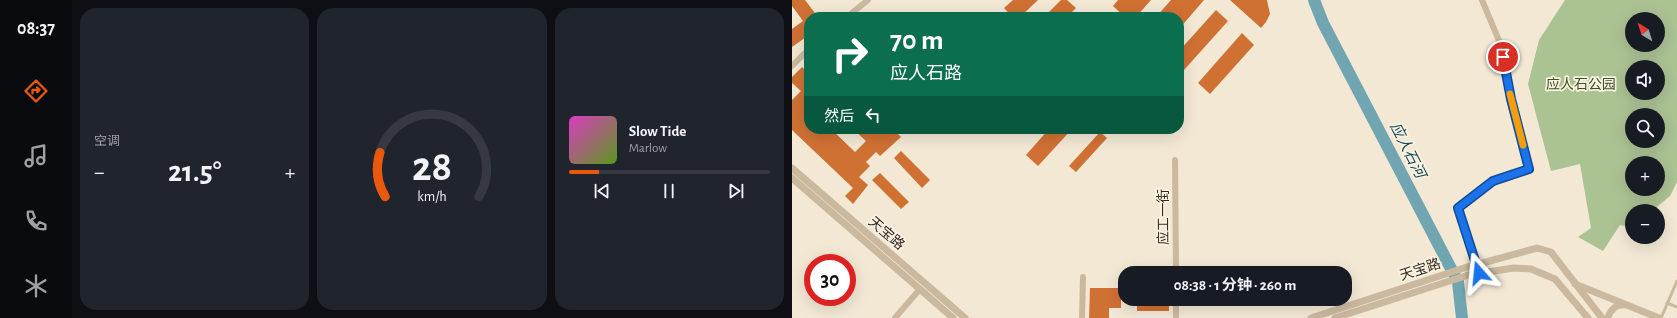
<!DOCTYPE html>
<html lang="zh">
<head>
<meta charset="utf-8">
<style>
  body { margin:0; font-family:"Alegreya Sans","Noto Sans SC",sans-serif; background:#20242c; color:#f1f3f6; height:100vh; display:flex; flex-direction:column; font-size:15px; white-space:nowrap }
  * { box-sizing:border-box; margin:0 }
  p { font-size:13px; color:#9ea1a6 }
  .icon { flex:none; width:22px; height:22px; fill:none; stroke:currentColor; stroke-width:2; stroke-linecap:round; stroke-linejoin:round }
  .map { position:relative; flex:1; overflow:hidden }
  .side { display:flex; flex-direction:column; gap:8px; padding:8px; background:#0d0f14; width:720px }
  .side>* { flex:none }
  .banner { position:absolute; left:12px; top:12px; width:380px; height:122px; border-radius:16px; box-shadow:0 4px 16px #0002; background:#0b6e4f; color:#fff; overflow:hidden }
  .needle { width:26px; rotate:322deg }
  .fabs { position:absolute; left:833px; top:12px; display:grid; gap:8px }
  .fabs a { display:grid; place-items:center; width:40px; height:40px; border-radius:50%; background:#171b24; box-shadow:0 4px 16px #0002; font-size:20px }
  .speed { position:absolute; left:12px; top:254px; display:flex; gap:8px; font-size:20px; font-weight:700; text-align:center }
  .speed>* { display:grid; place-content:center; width:52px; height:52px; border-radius:50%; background:#171b24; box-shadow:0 4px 16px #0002; line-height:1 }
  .speed .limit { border:6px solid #d22; background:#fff; color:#111 }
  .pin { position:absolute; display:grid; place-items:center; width:34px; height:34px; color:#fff; margin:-17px; border:2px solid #fff; border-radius:50%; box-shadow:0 1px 4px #0007 }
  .me { position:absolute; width:44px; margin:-22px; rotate:342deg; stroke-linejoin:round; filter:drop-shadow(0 0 3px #0008) }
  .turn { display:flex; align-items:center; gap:14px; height:84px; padding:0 20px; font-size:18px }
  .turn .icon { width:52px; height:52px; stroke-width:2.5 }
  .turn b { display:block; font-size:28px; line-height:34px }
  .then { display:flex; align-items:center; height:38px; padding:0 20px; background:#0003; gap:8px; font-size:15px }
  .big { font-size:30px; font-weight:700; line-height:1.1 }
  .side .tile { flex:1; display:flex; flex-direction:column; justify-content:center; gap:6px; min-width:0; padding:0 14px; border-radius:16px; background:#20242c }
  .side .dial { align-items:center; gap:0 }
  .dial svg { height:104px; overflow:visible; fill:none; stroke:#363941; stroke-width:7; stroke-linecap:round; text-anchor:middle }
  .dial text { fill:#f1f3f6; stroke:none }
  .song { display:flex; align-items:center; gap:12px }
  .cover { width:48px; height:48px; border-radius:6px; background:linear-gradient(135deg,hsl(310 70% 55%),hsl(90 70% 35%)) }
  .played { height:4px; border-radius:2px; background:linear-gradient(90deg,#ea580c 15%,#363941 15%) }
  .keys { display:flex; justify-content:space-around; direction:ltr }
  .heat { display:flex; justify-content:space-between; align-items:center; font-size:22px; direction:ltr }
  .side .tiles { flex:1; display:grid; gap:8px; grid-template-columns:repeat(3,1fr) }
  .trip { position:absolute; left:326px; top:266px; width:234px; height:40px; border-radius:16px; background:#171b24; box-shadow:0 4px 16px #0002; font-weight:700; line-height:40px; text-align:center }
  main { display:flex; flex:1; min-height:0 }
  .menu { display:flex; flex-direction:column; width:72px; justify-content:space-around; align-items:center; background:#090b0e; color:#9ea1a6 }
  .menu .icon { width:28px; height:28px }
  .menu .current { color:#ea580c }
  .menu b { font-size:18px; color:#f1f3f6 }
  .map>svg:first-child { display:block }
  .green { fill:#abc293; fill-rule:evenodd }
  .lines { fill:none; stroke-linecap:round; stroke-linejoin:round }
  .river { stroke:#71a5b1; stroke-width:12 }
  .building { fill:#d07134 }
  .service { stroke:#cbb99f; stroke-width:3 }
  .minor { stroke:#cbb99f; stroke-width:6 }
  .tertiary { stroke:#cbb99f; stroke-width:7 }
  .route-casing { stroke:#114b97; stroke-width:10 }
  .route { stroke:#1a73e8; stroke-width:7 }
  .slow { stroke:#f59e0b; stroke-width:7 }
  .labels { text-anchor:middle; stroke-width:3.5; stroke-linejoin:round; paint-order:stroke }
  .park-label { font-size:14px; fill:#3c5325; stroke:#faf2e0 }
  .street-label { font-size:14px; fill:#332b23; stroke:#faf2e0 }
  .water-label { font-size:15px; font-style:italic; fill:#164a57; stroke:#faf2e0 }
</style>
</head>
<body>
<main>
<nav class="menu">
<b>08:37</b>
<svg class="icon current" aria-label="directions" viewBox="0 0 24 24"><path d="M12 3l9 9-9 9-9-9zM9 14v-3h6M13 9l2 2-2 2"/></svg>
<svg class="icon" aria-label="music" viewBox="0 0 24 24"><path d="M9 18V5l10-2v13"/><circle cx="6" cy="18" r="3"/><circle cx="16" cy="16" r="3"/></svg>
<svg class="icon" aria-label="phone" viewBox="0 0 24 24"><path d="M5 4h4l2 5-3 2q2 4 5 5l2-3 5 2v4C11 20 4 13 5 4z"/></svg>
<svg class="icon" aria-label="climate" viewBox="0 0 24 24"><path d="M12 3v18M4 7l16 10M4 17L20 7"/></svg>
</nav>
<section class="side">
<div class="tiles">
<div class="tile"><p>空调</p>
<div class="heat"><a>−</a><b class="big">21.5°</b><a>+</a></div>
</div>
<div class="tile dial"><svg viewBox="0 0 100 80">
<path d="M14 69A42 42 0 1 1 86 69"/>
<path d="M14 69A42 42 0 0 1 10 35" stroke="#ea580c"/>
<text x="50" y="56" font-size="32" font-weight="700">28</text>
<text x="50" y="72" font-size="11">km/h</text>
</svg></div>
<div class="tile">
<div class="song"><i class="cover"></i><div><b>Slow Tide</b><p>Marlow</p></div></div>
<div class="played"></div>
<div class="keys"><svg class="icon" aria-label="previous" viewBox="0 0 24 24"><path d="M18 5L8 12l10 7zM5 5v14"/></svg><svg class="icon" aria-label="pause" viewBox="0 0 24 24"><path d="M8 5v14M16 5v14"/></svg><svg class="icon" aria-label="next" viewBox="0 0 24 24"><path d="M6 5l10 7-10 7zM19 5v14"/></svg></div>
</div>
</div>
</section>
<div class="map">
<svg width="885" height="318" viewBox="0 0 885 318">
  <rect width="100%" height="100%" fill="#f2e8d4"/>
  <path class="green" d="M773,0H885V182L878,196L860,211H840V228L828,225L811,251L786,237L799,228L788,164L759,171L736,84L747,40ZM840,19H866V45H840ZM840,67H866V93H840ZM840,115H866V141H840ZM840,163H866V189H840Z"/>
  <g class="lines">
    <polyline class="river" points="522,0 531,23 666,282 670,318"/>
  </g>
  <g class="building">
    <polygon points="0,0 13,0 26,17 17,17 17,35 0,47 0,29 11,21 0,6"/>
    <polygon points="221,0 246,0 228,17 220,17 212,8"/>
    <polygon points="269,0 275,0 284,8 275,17 252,17"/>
    <polygon points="326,0 359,0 344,17 333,17 321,6"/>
    <polygon points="379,0 412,0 387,29 387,17 364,17"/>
    <polygon points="438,0 475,0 478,14 474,22 469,28"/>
    <polygon points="424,10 436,21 392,70 387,66 387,51"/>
    <polygon points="450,33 462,45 418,94 406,83"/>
    <polygon points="10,67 17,74 17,129 39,129 63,152 74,141 61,129 101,129 109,137 88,156 84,152 74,162 78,166 67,177 76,185 61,204 53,196 61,188 0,130 0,100 9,91 0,83 0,77"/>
    <polygon points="257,129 280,129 246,166 234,155"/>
    <polygon points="308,132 315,138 284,172 277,166"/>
    <polygon points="109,151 138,180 130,188 102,158"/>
    <polygon points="88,173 117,202 109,209 80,180"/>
    <polygon points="298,288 329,288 329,308 317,308 317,318 297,318"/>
    <rect x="345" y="299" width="32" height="12"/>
  </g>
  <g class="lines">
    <g class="service">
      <polyline points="875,303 885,307"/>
      <polyline points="869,318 885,281"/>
    </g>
    <g class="minor">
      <polyline points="55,17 76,0"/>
      <polyline points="0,66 17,49"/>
      <polyline points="383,160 384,273"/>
      <polyline points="687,273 666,208 701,181 737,169 719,99 708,43 690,0"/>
      <polyline points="103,318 128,289"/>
      <polyline points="290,318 291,277"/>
      <polyline points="384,318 384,299"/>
    </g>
    <g class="tertiary">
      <polyline points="0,168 173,318"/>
      <polyline points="0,178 161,318"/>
      <polyline points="783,284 867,318"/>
      <polyline points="519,318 672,268 745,248 759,252 810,318"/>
      <polyline points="543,318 676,275 722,268 739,269 763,279 796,318"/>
      <path d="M816,318C818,309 825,304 834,305"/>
    </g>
  </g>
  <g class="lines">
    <g class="route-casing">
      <polyline id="route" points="687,273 666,208 701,181 737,169 719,99 711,57"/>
    </g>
    <use href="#route" class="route"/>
    <polyline class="slow" points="718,94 731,145"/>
  </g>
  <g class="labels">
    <g class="park-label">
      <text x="789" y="89">应人石公园</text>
    </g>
    <g class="street-label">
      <text transform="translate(371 217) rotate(-90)" y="5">应工一街</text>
      <text transform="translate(95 233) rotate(41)" y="5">天宝路</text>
      <text transform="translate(628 269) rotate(-18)" y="5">天宝路</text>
    </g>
    <g class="water-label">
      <text transform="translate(616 150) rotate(63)" y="5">应人石河</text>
    </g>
  </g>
</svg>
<div class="fabs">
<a><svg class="needle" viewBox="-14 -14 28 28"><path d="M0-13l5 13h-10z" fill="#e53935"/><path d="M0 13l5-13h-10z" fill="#9ea1a6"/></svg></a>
<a><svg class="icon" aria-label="sound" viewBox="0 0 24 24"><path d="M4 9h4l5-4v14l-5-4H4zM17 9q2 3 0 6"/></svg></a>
<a><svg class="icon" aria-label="search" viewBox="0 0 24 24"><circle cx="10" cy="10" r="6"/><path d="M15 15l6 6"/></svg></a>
<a>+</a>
<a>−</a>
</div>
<div class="speed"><div class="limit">30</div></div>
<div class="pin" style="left:711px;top:57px;background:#d93025"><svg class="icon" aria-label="arrive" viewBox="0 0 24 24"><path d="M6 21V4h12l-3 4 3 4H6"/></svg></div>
<svg class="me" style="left:687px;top:273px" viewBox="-20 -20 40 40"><path d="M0-17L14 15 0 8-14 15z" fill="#1a73e8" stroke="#fff" stroke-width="4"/></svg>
<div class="trip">08:38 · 1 分钟 · 260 m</div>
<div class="banner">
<div class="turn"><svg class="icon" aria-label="right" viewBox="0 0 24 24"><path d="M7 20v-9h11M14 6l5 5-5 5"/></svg><div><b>70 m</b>应人石路</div></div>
<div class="then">然后<svg class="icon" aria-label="left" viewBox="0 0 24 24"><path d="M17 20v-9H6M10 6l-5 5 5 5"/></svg></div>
</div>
</div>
</main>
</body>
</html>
